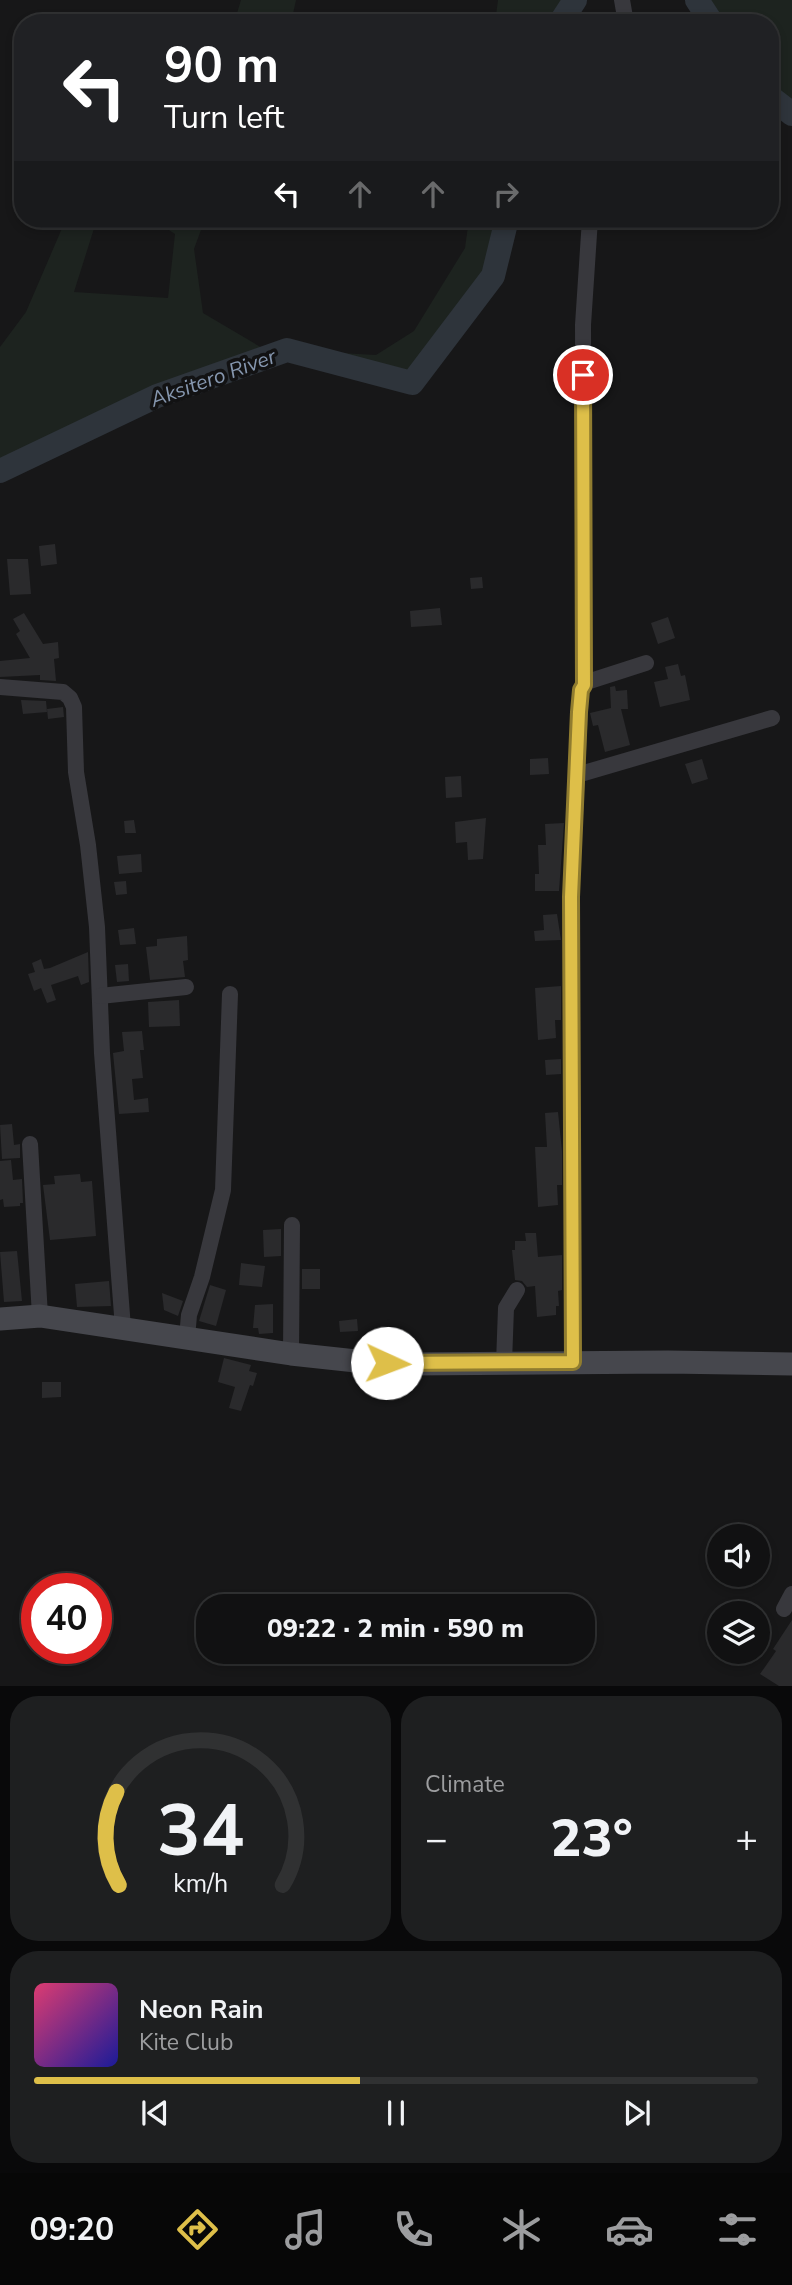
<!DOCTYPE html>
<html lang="en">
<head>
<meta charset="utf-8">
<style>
  body { margin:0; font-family:"Nunito Sans",sans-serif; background:#1e1f20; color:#f1f3f6; height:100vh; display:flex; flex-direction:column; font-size:26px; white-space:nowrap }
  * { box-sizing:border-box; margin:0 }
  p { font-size:23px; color:#9c9d9f }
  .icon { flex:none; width:38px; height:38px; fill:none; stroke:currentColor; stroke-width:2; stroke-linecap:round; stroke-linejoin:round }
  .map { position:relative; height:1686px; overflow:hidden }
  .details { display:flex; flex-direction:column; gap:10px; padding:10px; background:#09090a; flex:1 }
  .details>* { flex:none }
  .top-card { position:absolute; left:14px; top:14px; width:765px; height:214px; border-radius:28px; box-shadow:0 4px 10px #0003,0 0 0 2px #303132; background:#202124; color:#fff; overflow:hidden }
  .fabs { position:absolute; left:707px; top:1524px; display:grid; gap:14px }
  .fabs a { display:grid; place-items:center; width:63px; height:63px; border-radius:50%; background:#111112; box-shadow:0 4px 10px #0003,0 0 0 2px #303132; font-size:35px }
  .speed { position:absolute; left:21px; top:1573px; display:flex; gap:14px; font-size:35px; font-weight:700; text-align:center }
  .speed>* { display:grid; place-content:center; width:91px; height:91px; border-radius:50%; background:#111112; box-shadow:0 4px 10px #0003,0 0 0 2px #303132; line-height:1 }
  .speed .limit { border:10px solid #d22; background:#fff; color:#111 }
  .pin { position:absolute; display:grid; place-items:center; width:60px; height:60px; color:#fff; margin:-30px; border:4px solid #fff; border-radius:50%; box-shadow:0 2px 7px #0007 }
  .me { position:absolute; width:77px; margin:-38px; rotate:92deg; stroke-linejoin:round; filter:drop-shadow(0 0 5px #0008) }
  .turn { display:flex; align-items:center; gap:24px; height:147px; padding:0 35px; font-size:32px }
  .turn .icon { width:91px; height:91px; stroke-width:2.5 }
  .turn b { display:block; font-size:49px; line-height:60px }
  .lanes { display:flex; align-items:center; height:66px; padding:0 35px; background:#0003; justify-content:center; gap:35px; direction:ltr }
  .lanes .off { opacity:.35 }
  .big { font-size:52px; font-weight:800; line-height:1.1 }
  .details .widget { flex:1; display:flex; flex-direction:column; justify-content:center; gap:10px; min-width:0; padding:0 24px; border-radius:28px; background:#1e1f20 }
  .details .dial { align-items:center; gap:0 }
  .dial svg { height:182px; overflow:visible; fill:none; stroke:#303132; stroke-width:7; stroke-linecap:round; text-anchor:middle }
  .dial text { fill:#f1f3f6; stroke:none }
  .song { display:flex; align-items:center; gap:21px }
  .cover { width:84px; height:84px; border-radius:10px; background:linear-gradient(135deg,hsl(340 70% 55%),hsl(240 70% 35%)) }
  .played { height:7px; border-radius:4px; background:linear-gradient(90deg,#debf49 45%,#303132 45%) }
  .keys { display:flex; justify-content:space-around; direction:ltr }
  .heat { display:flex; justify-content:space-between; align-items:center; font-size:38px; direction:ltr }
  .details .tiles { flex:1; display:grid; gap:10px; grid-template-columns:1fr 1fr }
  .widget:last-child { grid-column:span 2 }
  .trip { position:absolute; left:196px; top:1594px; width:399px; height:70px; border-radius:28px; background:#111112; box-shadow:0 4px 10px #0003,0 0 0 2px #303132; font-weight:800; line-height:70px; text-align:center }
  .dock { display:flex; height:112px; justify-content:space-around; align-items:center; background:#070707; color:#9c9d9f }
  .dock .icon { width:49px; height:49px }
  .dock .selected { color:#debf49 }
  .dock b { font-size:32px; color:#f1f3f6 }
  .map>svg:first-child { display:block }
  .green { fill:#1d231f }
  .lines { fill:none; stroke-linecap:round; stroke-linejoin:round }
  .river { stroke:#2e343b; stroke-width:24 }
  .building { fill:#2a2a2c }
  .street { stroke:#38383d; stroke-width:16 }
  .secondary { stroke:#46474d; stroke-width:23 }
  .route-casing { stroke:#907c2f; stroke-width:18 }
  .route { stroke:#debf49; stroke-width:12 }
  .labels { text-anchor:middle; stroke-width:7; stroke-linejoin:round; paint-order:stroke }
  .water-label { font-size:21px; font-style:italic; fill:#8596ae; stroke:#121213 }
</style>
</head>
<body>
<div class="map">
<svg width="792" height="1687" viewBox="0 0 792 1687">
  <rect width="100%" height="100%" fill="#171718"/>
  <g class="green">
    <polygon points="241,0 296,0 291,23 234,23"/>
    <polygon points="498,0 575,0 560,23 495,23"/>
    <polygon points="697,0 792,0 792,114 770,97 770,23 712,23"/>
    <polygon points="66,219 97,219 74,292 168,298 175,234 152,219 205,219 194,249 203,313 274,355 0,471 0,347 26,312"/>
    <polygon points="469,219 507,219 493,276 412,383 287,350 376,355 414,331 465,248"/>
  </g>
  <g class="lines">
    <g class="river">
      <polyline points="697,0 712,23"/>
      <polyline points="560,23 575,0"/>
      <polyline points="770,97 792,114"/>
      <polyline points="0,471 157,396 287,350 412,383 493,276 507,219"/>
    </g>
  </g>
  <g class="building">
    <polygon points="55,544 57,564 41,566 39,546"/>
    <polygon points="7,559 28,559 31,594 10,595"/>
    <polygon points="482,577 483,588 471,589 470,578"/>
    <polygon points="440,608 442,625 411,627 410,611"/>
    <polygon points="24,613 43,644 58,642 59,658 54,659 56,681 40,680 40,675 0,677 0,661 30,658 16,634 20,631 13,619"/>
    <polygon points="668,617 675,638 658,644 651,623"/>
    <polygon points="678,664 681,676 685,675 690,700 660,707 654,682 668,679 665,667"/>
    <polygon points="615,686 616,691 627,690 628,709 621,709 630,745 605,752 598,725 593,726 590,713 611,708 610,687"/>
    <polygon points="21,700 46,701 47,712 23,714"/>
    <polygon points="63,707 64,717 48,719 47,709"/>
    <polygon points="548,758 549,774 530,775 530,759"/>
    <polygon points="702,759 708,779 692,784 685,764"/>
    <polygon points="461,776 462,797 446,798 445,777"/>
    <polygon points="486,818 483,859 468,860 467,842 456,843 455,822"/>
    <polygon points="134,820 136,833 125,833 124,821"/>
    <polygon points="564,823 559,891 535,891 535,874 539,874 538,845 546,845 545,824"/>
    <polygon points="141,854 142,872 119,874 117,856"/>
    <polygon points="126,881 127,894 116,895 114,882"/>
    <polygon points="557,914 561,940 535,941 534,931 544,930 543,915"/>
    <polygon points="134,928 136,944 120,945 118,930"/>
    <polygon points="187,936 188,960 183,961 185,977 150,980 146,947 157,946 157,939"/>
    <polygon points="88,952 89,982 81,985 78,976 51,985 56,1000 47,1003 41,988 34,991 28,974 35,972 32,963 41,959 44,969 50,968"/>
    <polygon points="128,964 129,981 117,982 115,965"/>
    <polygon points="561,986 561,1020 555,1020 556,1038 538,1040 535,988"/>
    <polygon points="179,1000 180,1026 149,1027 148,1002"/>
    <polygon points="142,1031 144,1050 140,1050 143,1078 132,1079 134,1100 148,1098 149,1112 119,1114 113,1053 124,1051 122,1032"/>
    <polygon points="561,1059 561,1074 546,1075 545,1060"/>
    <polygon points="558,1112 562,1151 562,1185 557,1185 558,1205 538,1207 535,1147 547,1147 545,1113"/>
    <polygon points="12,1124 14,1145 20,1144 20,1158 2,1159 0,1125"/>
    <polygon points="11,1160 13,1180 22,1179 23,1203 20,1203 20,1206 4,1207 3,1199 0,1200 0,1161"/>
    <polygon points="80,1174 81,1182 92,1181 96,1236 50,1240 43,1185 55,1184 54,1176"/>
    <polygon points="281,1229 281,1256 264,1257 263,1230"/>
    <polygon points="525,1233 536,1233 538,1257 562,1255 562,1290 558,1291 559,1306 556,1306 556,1315 537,1317 535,1286 527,1287 522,1281 515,1280 512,1250 515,1250 515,1241 526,1241"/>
    <polygon points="17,1251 22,1301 4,1302 0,1252"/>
    <polygon points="241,1263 265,1266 262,1287 239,1285"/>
    <rect x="302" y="1269" width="18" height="20"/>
    <polygon points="109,1281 111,1306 77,1307 75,1284"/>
    <polygon points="210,1285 226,1290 216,1326 199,1321"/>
    <polygon points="162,1293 183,1301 178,1316 164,1310"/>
    <polygon points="273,1304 273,1333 259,1334 258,1328 253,1328 255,1305"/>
    <polygon points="357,1319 358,1331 340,1332 339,1321"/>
    <polygon points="224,1358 251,1365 249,1371 257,1373 253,1386 250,1385 241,1411 229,1408 235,1387 218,1382"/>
    <polygon points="42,1382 61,1382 61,1397 42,1398"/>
    <polygon points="792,1620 792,1686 779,1686 760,1674 776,1651 773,1649"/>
  </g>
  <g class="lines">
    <g class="street">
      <polyline points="622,0 626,23"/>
      <polyline points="584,685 583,325 590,219"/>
      <polyline points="0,687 63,692 70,698 74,707 76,772 88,845 97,927 102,1053 123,1328"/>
      <polyline points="577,775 772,718"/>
      <polyline points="100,996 186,987"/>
      <polyline points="30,1144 40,1316"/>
      <polyline points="187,1338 189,1315 202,1277 223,1190 230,994"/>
      <polyline points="291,1354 292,1225"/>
      <polyline points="573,1362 571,897 581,690 587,682 646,663"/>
      <polyline points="504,1363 506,1308 517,1290"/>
      <polyline points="784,1609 792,1594"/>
    </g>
    <polyline class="secondary" points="0,1319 40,1316 291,1354 356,1361 411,1364 668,1362 792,1364"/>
  </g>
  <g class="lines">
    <g class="route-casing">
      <polyline id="route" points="387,1363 573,1362 571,897 579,712 581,690 584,685 583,375"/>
    </g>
    <use href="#route" class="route"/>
  </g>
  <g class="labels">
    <g class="water-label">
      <text transform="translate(213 378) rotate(-20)" y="7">Aksitero River</text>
    </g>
  </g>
</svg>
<div class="fabs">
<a><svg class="icon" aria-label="sound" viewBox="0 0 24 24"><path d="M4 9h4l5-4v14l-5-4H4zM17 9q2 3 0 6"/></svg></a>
<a><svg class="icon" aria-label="layers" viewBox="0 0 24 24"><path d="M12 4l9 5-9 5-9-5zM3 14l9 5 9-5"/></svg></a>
</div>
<div class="speed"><div class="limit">40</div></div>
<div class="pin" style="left:583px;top:375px;background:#d93025"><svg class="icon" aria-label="arrive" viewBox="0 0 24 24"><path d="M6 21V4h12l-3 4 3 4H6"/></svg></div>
<svg class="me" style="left:387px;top:1363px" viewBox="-20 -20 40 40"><circle r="19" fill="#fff"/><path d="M0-13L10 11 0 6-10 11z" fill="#debf49"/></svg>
<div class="trip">09:22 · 2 min · 590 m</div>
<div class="top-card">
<div class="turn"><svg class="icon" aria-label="left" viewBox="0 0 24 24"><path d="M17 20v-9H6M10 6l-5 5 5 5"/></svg><div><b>90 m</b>Turn left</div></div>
<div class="lanes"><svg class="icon" aria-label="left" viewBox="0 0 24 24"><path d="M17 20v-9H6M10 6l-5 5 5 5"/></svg><svg class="icon off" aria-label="ahead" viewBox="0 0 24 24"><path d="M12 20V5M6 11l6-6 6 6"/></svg><svg class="icon off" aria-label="ahead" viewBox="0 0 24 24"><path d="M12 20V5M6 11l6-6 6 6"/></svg><svg class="icon off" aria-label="right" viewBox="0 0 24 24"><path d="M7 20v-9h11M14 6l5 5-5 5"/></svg></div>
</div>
</div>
<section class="details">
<div class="tiles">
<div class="widget dial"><svg viewBox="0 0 100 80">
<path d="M14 69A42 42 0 1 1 86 69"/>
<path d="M14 69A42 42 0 0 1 13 28" stroke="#debf49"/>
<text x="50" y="56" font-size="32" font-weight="700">34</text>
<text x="50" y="72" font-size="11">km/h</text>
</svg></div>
<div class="widget"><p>Climate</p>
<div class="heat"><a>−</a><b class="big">23°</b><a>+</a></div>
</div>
<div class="widget">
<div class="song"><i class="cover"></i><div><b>Neon Rain</b><p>Kite Club</p></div></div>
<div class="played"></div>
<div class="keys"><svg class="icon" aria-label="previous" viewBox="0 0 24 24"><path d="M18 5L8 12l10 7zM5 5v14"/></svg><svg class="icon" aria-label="pause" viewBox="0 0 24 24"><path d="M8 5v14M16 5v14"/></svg><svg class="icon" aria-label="next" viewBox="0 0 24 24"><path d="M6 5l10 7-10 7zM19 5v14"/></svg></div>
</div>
</div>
</section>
<nav class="dock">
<b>09:20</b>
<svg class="icon selected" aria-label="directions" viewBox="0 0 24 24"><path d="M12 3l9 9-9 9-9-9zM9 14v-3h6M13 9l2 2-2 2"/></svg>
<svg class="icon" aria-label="music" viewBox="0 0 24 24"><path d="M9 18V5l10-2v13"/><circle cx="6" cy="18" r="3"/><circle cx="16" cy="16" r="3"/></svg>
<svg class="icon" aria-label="phone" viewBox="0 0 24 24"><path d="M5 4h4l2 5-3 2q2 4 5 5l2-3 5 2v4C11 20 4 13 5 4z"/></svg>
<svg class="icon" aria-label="climate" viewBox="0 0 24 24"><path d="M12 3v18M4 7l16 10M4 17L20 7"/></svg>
<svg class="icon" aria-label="car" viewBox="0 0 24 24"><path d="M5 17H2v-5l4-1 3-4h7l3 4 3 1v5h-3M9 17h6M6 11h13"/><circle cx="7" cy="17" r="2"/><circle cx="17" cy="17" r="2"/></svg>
<svg class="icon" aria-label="filters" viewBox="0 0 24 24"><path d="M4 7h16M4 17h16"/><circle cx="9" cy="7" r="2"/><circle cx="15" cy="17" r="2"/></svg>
</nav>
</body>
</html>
